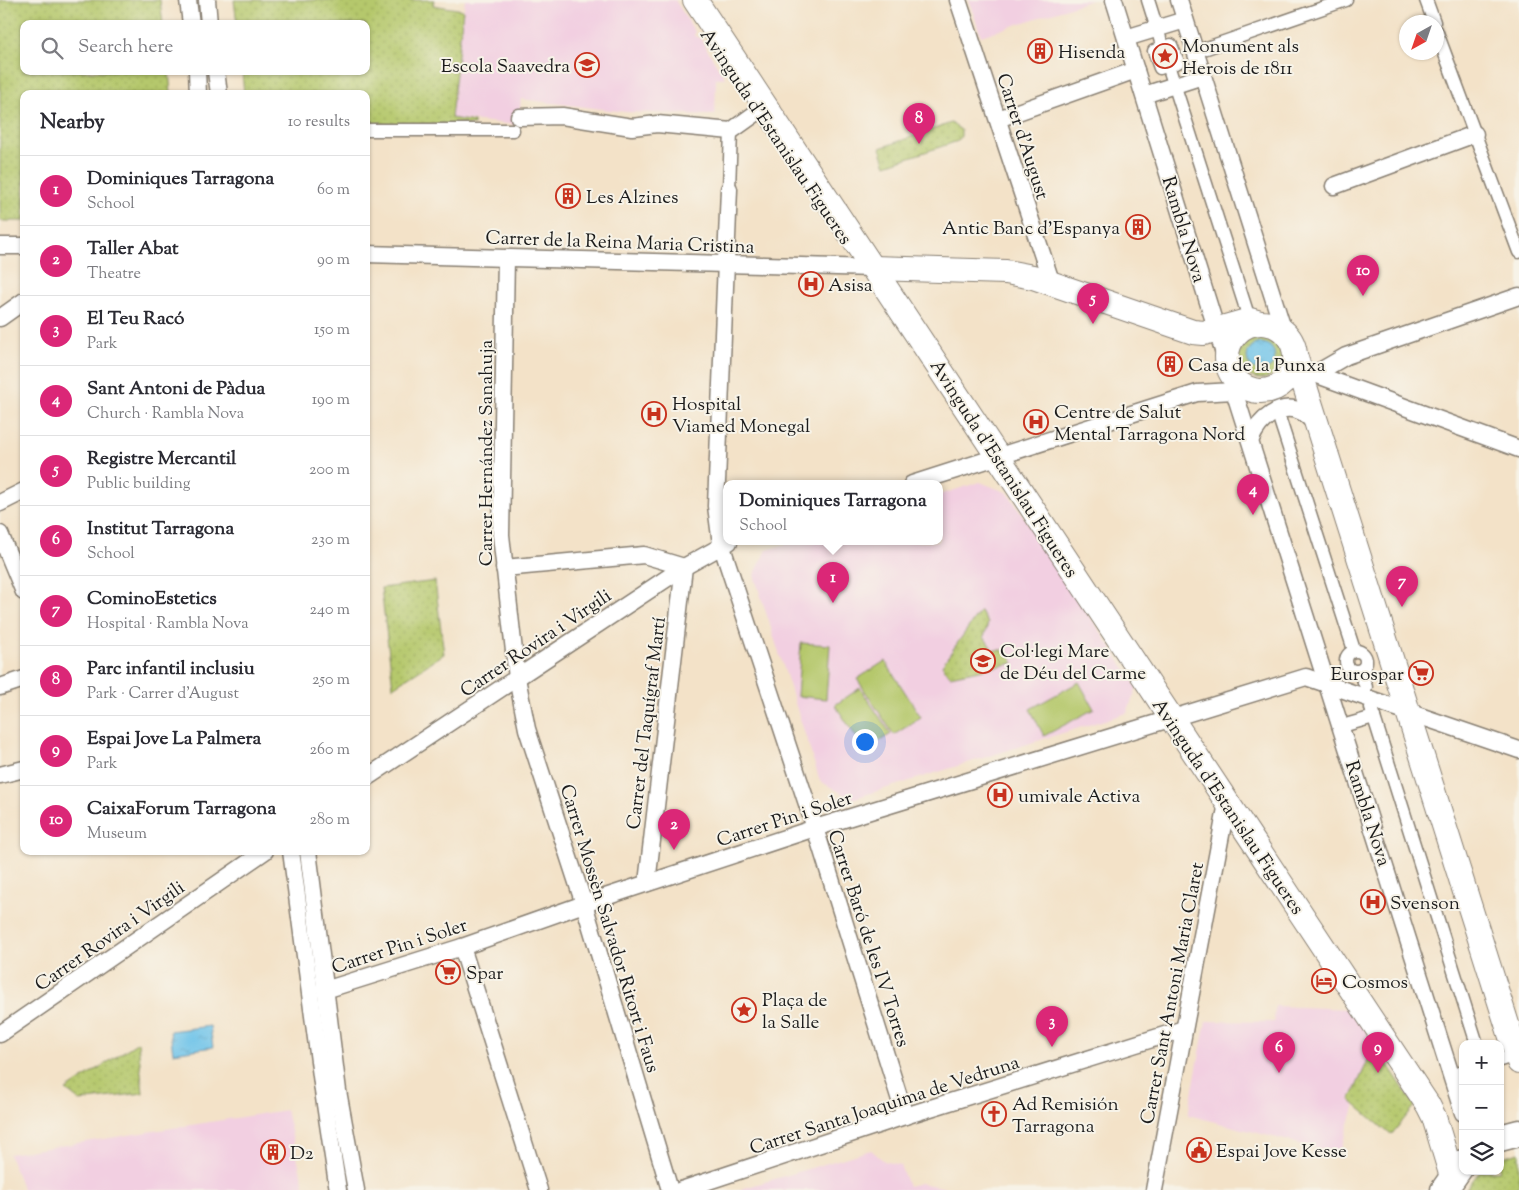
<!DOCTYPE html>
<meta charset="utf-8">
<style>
:root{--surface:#fff;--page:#f2f2f3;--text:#2b2b33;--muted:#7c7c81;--line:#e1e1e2;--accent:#db2777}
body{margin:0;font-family:"Sorts Mill Goudy",serif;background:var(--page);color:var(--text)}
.controls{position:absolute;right:15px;bottom:15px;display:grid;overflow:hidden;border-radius:10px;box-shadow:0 1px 4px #0004}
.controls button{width:45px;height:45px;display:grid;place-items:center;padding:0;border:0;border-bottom:1px solid var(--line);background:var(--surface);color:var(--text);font:25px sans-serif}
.compass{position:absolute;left:1399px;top:15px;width:45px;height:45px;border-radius:50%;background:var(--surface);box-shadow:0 1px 4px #0004;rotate:220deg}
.you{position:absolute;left:864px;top:741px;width:18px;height:18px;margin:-12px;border:4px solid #fff;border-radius:50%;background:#1a73e8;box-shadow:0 0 0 8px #1a73e833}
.badge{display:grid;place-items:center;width:32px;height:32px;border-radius:50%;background:var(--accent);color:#fff;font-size:16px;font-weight:700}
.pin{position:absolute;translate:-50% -41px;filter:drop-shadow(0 1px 2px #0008)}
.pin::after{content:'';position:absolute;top:26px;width:18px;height:15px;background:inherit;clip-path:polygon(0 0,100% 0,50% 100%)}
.popup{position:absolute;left:723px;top:480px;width:220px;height:65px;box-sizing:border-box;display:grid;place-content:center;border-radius:10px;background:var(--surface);filter:drop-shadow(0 1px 4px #0005);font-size:16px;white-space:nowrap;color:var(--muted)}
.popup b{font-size:19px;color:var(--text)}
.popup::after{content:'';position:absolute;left:50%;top:100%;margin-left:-10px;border:10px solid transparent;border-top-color:var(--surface)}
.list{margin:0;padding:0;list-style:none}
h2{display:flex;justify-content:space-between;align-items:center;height:65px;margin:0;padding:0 20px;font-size:21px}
h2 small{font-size:16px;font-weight:400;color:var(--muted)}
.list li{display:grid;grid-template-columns:32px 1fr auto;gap:15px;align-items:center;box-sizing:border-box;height:70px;padding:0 20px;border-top:1px solid var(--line)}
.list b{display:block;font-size:19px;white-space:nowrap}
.list p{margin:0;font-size:16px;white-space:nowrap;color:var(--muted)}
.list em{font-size:16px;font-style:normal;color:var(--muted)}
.icon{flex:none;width:28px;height:28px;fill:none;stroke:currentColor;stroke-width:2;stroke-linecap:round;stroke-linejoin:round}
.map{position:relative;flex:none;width:1519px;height:1190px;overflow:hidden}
.search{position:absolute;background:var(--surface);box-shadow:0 1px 4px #0004;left:20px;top:20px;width:350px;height:55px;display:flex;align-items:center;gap:12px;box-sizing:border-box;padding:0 18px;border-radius:10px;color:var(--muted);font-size:19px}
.panel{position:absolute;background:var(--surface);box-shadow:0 1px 4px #0004;left:20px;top:90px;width:350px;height:765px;border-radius:10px}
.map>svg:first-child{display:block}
.built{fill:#f2cfe1}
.green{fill:url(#green-dots);stroke:#687244}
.pitch{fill:#b5c86c;stroke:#687244}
.water{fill:url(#water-ripples);stroke:#446f82}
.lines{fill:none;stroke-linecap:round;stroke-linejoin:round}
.pedestrian-casing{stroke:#887f72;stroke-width:15}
.minor-casing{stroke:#887f72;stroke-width:19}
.secondary-casing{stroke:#887f72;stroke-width:26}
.primary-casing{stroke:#887f72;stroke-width:29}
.pedestrian{stroke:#fff;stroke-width:12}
.minor{stroke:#fff;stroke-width:16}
.secondary{stroke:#fff;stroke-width:24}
.primary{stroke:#fff;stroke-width:26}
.labels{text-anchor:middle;stroke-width:4;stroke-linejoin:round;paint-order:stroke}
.poi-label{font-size:19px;fill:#1c1c1c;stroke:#f7f3e8;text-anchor:start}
.street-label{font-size:19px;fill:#1c1c1c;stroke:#f7f3e8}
</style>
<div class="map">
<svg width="1519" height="1190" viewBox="0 0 1519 1190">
<defs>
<pattern id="green-dots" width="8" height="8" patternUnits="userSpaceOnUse" patternTransform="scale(1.25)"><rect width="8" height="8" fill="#b5c86c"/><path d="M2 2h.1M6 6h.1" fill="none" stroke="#9bab5d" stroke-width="1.8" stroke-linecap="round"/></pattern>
<pattern id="water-ripples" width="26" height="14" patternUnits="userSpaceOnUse" patternTransform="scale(1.25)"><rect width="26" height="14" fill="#6cc2e9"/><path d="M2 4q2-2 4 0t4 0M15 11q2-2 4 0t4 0" fill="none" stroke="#5da6c7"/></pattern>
</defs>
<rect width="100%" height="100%" fill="#f7f3e8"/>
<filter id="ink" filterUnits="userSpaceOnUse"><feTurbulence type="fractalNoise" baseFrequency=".02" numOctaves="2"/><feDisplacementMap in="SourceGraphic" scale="10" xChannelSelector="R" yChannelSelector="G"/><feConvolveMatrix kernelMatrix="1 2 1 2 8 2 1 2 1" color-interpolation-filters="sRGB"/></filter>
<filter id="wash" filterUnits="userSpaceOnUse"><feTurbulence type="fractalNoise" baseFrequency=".0096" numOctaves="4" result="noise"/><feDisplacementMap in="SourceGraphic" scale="20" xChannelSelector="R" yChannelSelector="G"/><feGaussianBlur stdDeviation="1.12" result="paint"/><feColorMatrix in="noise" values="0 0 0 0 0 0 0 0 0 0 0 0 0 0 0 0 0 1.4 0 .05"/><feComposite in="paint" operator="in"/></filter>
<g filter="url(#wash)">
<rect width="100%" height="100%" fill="#f3e2c8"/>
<g class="built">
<polygon points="465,0 675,0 695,32 694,36 700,38 725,78 716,78 715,115 626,112 521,99 518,125 451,118"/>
<polygon points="969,0 1092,0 981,36"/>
<polygon points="980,482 1008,493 1137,687 1127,713 852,799 820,781 754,575 767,550 793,542 939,542 939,495"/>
<polygon points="1275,1006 1351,1009 1375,1045 1350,1100 1355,1105 1339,1154 1188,1115 1206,1021 1274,1022"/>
<polygon points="286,1110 305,1190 23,1190 9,1154"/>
<polygon points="871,1150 884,1161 900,1165 908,1186 920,1183 958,1190 738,1190"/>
</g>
<g class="green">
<polygon points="0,0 160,0 163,24 24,24 24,71 169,71 171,94 24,94 24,221 0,221"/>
<polygon points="234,0 434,0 433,5 463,10 451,118 474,122 474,125 366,124 366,94 244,94 242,71 366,71 366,24 237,24"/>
<polygon points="951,123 961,130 961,136 958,141 886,165 880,148"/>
<circle cx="1261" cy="357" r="22"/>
<polygon points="435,581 444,654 393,687 381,588"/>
<polygon points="980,611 988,623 984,637 993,650 1006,650 1014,663 950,676 942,665"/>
<polygon points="138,1042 143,1093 80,1101 66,1090"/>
<polygon points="1375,1045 1415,1106 1391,1135 1350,1100"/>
<polygon points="1519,1152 1519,1190 1465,1190 1480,1171 1500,1171 1500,1158"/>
</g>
<g class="pitch">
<polygon points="801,643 830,645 826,699 797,696"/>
<polygon points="885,661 921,717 894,735 857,679"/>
<polygon points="1079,682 1094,709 1044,736 1030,709"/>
<polygon points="860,688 891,734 865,750 835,705"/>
</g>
<g class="water">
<circle cx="1261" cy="357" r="14"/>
<polygon points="210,1026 213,1047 173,1053 170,1031"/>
</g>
</g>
<g filter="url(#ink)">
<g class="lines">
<defs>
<g id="pedestrian">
<polyline points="1148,0 1163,48"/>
<polyline points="1426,0 1434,22"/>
<polyline points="1436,30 1519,252"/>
<polygon points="1171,45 1178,62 1160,68 1154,51"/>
<polyline points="1195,52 1346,0"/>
<polyline points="1168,65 1247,312"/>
<polyline points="366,130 513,130"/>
<polyline points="729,189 731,131"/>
<polyline points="1277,411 1354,650"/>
<circle cx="1356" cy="661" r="10"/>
<polyline points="1360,671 1366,687"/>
<polyline points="1371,708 1477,1044"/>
<polyline points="1349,724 1374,717"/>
<polyline points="1500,1060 1510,1057"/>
<polyline points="1460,1073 1463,1072"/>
</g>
<g id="minor">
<polyline points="188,0 191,24"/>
<polyline points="207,0 209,24"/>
<polyline points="958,0 1052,284"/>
<polyline points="1114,0 1227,363"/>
<polyline points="1179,0 1284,332"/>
<polyline points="1126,38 1185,20"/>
<polyline points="197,71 198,94"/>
<polyline points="216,71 219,94"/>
<polyline points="1144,95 1203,76"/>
<polyline points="519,117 562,116 632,127 657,124 731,131 759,111"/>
<polyline points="998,119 1136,70"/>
<polyline points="1334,186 1475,134"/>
<polyline points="729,189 716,506 721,544 815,828 905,1116"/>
<polyline points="0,246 24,246"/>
<polyline points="366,254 873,268"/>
<polyline points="506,258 501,535 517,678 527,729 584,904 670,1190"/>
<polyline points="0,318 24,301"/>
<polyline points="1231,373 1234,391 1463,1113"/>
<polyline points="1315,374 1519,449"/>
<polyline points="1280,386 1315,374 1346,356 1519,296"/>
<path d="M1251,439C1259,420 1280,401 1302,412C1307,415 1312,421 1317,425"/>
<polyline points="912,484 1197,393 1234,391 1247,388"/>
<polyline points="0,503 24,491"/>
<polyline points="0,534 24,592"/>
<polyline points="504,568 644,555 684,567 647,883"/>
<polyline points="0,687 24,679"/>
<polyline points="0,775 24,769"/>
<polyline points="366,778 684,567 729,542"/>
<polyline points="291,851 323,1091 338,1190"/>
<polyline points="308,851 338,1091 356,1190"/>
<polyline points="462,947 539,1190"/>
<polyline points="325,990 462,947 584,904 815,828 1306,677 1519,750"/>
<polyline points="0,1034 265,851"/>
<polyline points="681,1190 905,1116 1184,1029"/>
<polyline points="1154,1190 1227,803"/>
</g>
<g id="secondary">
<polyline points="695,0 1428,1105 1434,1117 1452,1177"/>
<polyline points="873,268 1006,272 1033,277 1193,332 1204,333 1250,320 1257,322"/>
<circle cx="1261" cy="357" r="34"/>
<polyline points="1295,355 1519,1062"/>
</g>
<g id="primary">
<polyline points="1500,1138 1519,1133"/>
<polyline points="1444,1190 1463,1163"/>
</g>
</defs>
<use href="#pedestrian" class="pedestrian-casing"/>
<use href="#minor" class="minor-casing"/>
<use href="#secondary" class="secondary-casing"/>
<use href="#primary" class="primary-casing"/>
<use href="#pedestrian" class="pedestrian"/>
<use href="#minor" class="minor"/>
<use href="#secondary" class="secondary"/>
<use href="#primary" class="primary"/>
</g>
</g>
<defs>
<symbol id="building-ring" viewBox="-11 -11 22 22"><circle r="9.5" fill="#f7f3e8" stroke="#c8321e" stroke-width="1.5"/><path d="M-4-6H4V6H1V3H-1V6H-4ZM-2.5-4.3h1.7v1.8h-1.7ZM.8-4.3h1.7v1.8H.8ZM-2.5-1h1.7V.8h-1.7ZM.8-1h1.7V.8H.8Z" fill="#c8321e"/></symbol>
<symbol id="sight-ring" viewBox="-11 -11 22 22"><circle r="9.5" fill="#f7f3e8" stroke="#c8321e" stroke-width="1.5"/><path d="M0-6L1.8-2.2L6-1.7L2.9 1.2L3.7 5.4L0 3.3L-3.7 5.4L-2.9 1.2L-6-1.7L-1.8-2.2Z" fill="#c8321e"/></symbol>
<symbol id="school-ring" viewBox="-11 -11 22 22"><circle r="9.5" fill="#f7f3e8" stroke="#c8321e" stroke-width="1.5"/><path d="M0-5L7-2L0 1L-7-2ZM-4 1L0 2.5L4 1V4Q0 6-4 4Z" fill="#c8321e"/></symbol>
<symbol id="hospital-ring" viewBox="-11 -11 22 22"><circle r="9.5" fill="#f7f3e8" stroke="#c8321e" stroke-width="1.5"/><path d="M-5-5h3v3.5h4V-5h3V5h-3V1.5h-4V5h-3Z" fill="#c8321e"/></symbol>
<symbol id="supermarket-ring" viewBox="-11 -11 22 22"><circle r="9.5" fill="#f7f3e8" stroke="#c8321e" stroke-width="1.5"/><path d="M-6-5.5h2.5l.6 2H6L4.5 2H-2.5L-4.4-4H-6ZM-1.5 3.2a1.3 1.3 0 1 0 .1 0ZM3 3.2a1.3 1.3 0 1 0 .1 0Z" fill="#c8321e"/></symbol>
<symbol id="hotel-ring" viewBox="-11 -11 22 22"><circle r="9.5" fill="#f7f3e8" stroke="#c8321e" stroke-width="1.5"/><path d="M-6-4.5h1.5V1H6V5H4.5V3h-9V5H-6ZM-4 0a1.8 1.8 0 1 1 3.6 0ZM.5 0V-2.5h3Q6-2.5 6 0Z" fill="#c8321e"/></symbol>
<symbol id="church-ring" viewBox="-11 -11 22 22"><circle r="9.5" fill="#f7f3e8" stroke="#c8321e" stroke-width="1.5"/><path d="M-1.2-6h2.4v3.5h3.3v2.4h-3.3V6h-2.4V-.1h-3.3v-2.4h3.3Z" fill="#c8321e"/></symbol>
<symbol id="civic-ring" viewBox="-11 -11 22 22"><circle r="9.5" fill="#f7f3e8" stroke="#c8321e" stroke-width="1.5"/><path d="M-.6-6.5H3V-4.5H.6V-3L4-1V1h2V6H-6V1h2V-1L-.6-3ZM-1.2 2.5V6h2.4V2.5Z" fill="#c8321e"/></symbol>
</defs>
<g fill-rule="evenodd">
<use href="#building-ring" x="1026" y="37" width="28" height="28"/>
<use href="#sight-ring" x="1151" y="42" width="28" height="28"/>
<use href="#school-ring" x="573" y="51" width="28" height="28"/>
<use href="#building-ring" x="554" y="182" width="28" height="28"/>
<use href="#building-ring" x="1124" y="213" width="28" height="28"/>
<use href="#hospital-ring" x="797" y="270" width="28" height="28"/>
<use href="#building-ring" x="1156" y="350" width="28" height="28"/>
<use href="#hospital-ring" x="640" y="400" width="28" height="28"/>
<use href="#hospital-ring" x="1022" y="408" width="28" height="28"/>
<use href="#school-ring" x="969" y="647" width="28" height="28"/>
<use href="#supermarket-ring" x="1407" y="659" width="28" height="28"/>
<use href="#hospital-ring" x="986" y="781" width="28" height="28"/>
<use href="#hospital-ring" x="1359" y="888" width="28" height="28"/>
<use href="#supermarket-ring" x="434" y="958" width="28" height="28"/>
<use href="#hotel-ring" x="1310" y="967" width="28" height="28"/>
<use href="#sight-ring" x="730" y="996" width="28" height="28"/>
<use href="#church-ring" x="980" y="1100" width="28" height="28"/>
<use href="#civic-ring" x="1185" y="1136" width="28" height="28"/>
<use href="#building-ring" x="259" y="1138" width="28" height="28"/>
</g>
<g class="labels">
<g class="poi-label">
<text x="1182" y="52">Monument als<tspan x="1182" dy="22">Herois de 1811</tspan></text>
<text x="1058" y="58">Hisenda</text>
<text x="570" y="72" text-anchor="end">Escola Saavedra</text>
<text x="586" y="203">Les Alzines</text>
<text x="1120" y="234" text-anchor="end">Antic Banc d'Espanya</text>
<text x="828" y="291">Asisa</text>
<text x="1188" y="371">Casa de la Punxa</text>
<text x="672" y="410">Hospital<tspan x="672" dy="22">Viamed Monegal</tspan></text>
<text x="1054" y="418">Centre de Salut<tspan x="1054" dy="22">Mental Tarragona Nord</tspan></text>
<text x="1000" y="657">Col·legi Mare<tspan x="1000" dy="22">de Déu del Carme</tspan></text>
<text x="1404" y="680" text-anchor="end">Eurospar</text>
<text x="1018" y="802">umivale Activa</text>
<text x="1390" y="909">Svenson</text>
<text x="466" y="979">Spar</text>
<text x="1342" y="988">Cosmos</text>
<text x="762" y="1006">Plaça de<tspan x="762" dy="22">la Salle</tspan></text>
<text x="1012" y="1110">Ad Remisión<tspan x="1012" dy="22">Tarragona</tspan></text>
<text x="1216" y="1157">Espai Jove Kesse</text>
<text x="290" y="1159">D2</text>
</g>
<g class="street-label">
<text transform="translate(777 136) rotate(56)" y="7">Avinguda d'Estanislau Figueres</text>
<text transform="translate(1024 136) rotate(72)" y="7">Carrer d'August</text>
<text transform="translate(1185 229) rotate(73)" y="7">Rambla Nova</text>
<text transform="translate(620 241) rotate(2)" y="7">Carrer de la Reina Maria Cristina</text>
<text transform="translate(485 453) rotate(-90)" y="7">Carrer Hernández Sanahuja</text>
<text transform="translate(1005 468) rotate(57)" y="7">Avinguda d'Estanislau Figueres</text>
<text transform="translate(535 642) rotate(-34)" y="7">Carrer Rovira i Virgili</text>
<text transform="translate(645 723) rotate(-83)" y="7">Carrer del Taquígraf Martí</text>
<text transform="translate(1229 806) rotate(56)" y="7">Avinguda d'Estanislau Figueres</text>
<text transform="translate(1369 813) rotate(72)" y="7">Rambla Nova</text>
<text transform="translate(784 818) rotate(-18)" y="7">Carrer Pin i Soler</text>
<text transform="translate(611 928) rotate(73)" y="7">Carrer Mossèn Salvador Ritort i Faus</text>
<text transform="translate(109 935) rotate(-35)" y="7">Carrer Rovira i Virgili</text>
<text transform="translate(870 938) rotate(72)" y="7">Carrer Baró de les IV Torres</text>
<text transform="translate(399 945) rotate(-18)" y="7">Carrer Pin i Soler</text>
<text transform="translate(1171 993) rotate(-79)" y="7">Carrer Sant Antoni Maria Claret</text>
<text transform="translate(884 1104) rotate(-18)" y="7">Carrer Santa Joaquima de Vedruna</text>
</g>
</g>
</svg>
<div class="controls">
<button>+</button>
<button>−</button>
<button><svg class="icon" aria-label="layers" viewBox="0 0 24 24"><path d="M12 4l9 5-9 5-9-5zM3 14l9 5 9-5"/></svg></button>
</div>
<svg class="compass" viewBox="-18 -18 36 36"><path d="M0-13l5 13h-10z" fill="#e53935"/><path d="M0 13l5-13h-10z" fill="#7c7c81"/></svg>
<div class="you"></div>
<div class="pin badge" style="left:833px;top:603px">1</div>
<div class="popup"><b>Dominiques Tarragona</b>School</div>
<div class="pin badge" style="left:674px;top:850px">2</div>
<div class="pin badge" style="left:1052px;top:1047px">3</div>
<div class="pin badge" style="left:1253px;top:515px">4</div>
<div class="pin badge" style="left:1093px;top:324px">5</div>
<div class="pin badge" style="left:1279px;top:1073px">6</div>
<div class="pin badge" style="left:1402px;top:607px">7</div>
<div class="pin badge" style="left:919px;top:144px">8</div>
<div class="pin badge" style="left:1378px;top:1073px">9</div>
<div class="pin badge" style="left:1363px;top:296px">10</div>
<div class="search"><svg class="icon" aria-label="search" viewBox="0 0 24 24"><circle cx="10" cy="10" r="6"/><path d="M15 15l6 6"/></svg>Search here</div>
<section class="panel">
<h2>Nearby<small>10 results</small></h2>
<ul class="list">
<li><span class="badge">1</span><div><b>Dominiques Tarragona</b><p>School</p></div><em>60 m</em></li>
<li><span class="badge">2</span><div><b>Taller Abat</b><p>Theatre</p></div><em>90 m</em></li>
<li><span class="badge">3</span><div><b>El Teu Racó</b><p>Park</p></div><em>150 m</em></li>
<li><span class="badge">4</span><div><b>Sant Antoni de Pàdua</b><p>Church · Rambla Nova</p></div><em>190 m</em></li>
<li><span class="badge">5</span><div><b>Registre Mercantil</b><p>Public building</p></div><em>200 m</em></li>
<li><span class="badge">6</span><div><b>Institut Tarragona</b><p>School</p></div><em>230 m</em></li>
<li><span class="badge">7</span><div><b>CominoEstetics</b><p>Hospital · Rambla Nova</p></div><em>240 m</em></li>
<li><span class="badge">8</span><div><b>Parc infantil inclusiu</b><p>Park · Carrer d'August</p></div><em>250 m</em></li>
<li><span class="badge">9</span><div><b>Espai Jove La Palmera</b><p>Park</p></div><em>260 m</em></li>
<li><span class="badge">10</span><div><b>CaixaForum Tarragona</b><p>Museum</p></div><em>280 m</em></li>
</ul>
</section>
</div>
